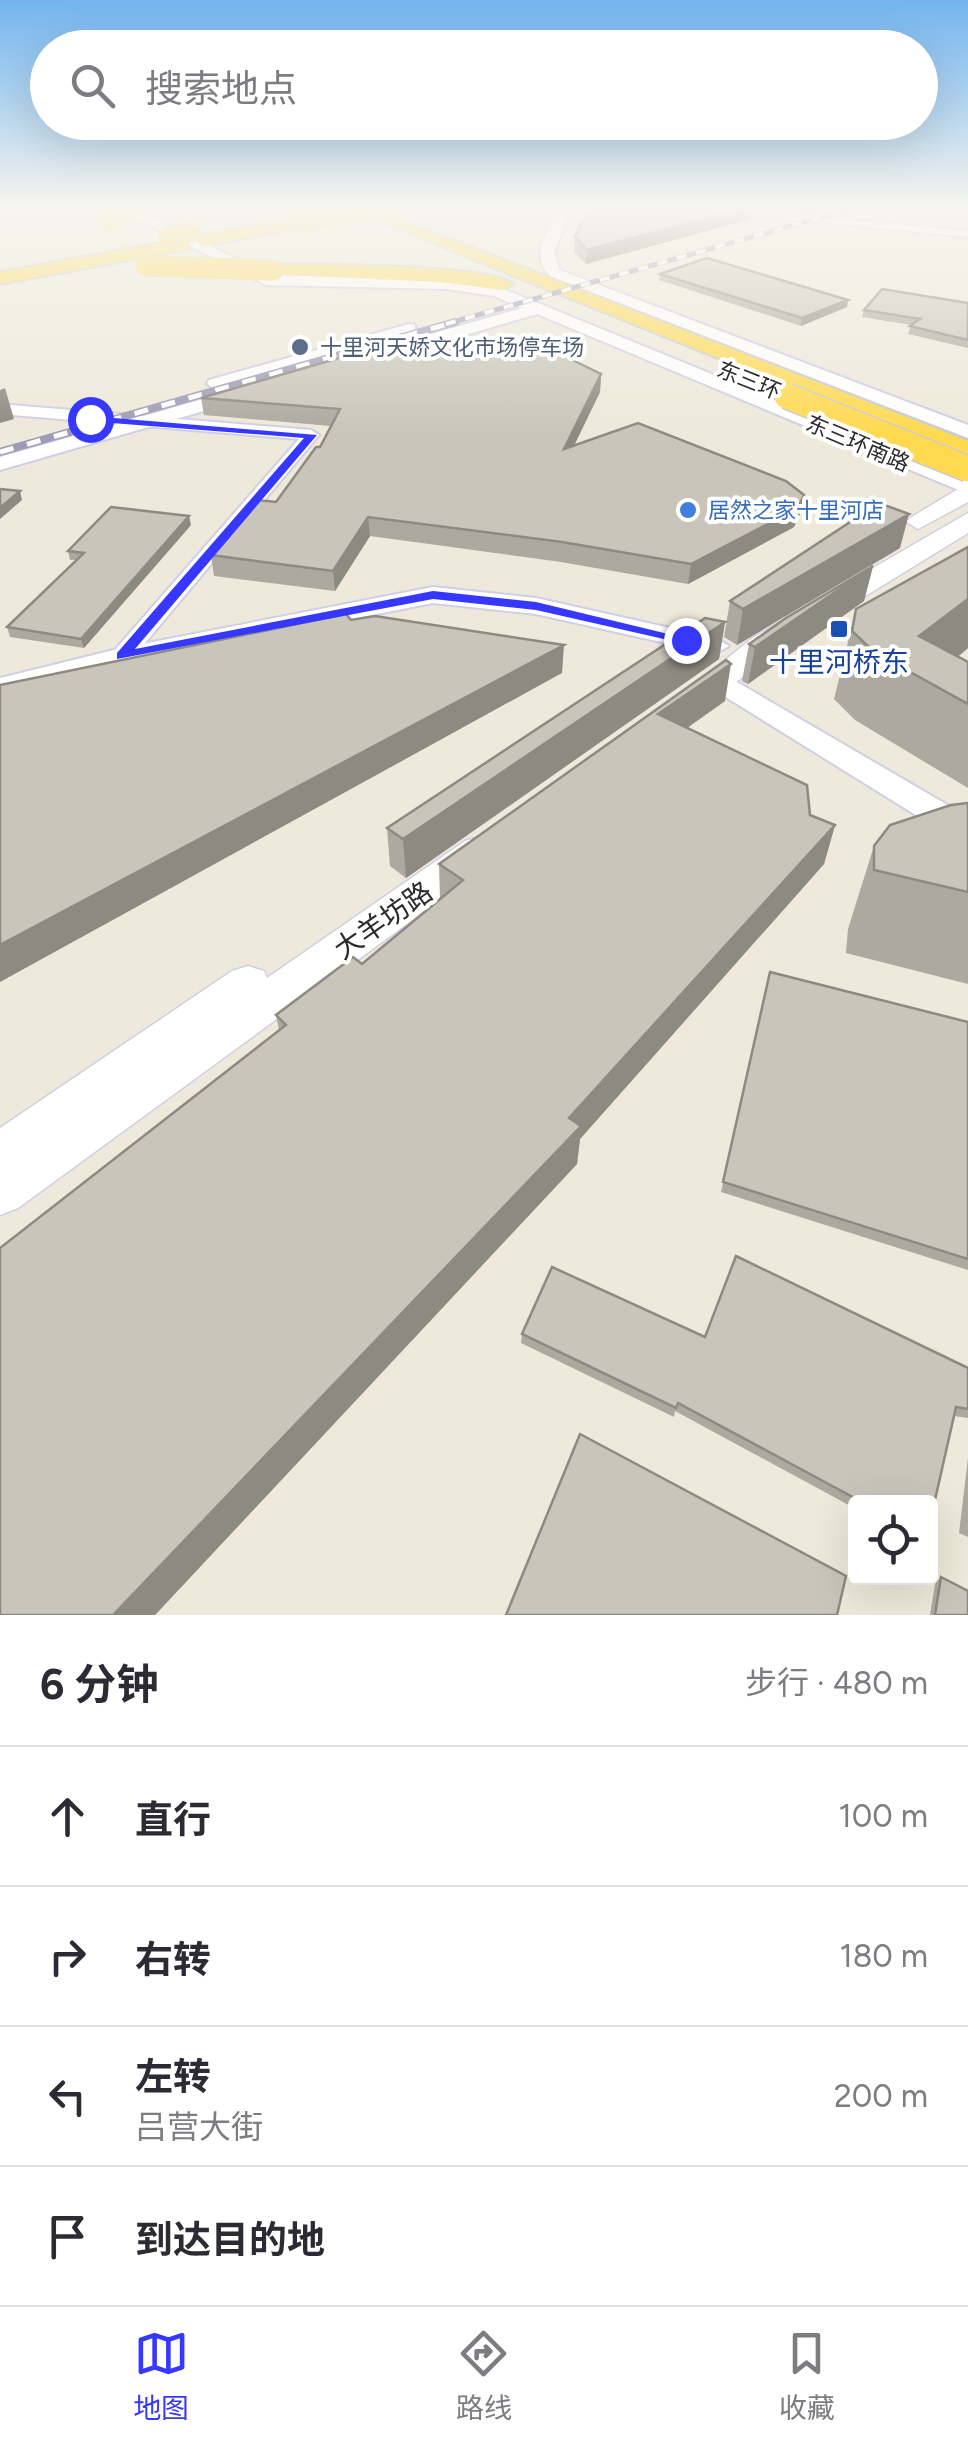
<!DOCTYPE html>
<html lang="zh">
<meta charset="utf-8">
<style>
:root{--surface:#fff;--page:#f2f2f3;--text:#2b2b33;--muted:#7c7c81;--line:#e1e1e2;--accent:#3637ff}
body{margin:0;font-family:Figtree,"Noto Sans SC",sans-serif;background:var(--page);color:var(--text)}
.controls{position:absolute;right:30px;bottom:30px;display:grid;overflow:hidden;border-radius:10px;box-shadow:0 10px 40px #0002}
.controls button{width:90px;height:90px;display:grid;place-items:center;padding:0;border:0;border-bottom:2px solid var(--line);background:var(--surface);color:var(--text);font:50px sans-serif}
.stop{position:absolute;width:30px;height:30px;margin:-22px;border:8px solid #3637ff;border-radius:50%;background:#fff}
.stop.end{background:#3637ff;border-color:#fff;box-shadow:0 2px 10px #0008}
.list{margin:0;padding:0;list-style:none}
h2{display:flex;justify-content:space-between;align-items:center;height:130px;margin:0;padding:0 40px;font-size:42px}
h2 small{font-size:32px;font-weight:400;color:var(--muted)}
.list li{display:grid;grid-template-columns:65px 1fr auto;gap:30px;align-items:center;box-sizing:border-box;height:140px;padding:0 40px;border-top:2px solid var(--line)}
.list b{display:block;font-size:38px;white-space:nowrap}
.list p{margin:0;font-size:32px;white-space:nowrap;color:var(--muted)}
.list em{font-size:32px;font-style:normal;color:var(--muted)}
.icon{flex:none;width:55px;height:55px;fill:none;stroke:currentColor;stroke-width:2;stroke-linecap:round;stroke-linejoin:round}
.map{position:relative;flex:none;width:968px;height:1615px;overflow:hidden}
.search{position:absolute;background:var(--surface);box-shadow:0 10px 40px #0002;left:30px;right:30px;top:30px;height:110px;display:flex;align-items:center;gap:25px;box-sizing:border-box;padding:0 35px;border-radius:55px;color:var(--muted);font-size:38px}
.sheet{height:690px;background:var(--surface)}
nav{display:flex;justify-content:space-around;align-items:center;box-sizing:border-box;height:140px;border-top:2px solid var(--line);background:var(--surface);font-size:28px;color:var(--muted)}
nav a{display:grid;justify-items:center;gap:5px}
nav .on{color:var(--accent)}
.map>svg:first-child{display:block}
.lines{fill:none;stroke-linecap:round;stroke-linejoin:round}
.minor-casing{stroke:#cfcfe5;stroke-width:4}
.tertiary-casing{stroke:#cfcfe5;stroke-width:4}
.secondary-casing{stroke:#cfcfe5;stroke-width:3}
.trunk-casing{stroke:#ccc;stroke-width:4}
.minor{fill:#fff;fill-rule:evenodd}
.tertiary{fill:#fff;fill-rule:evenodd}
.secondary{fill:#fff;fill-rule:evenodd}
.trunk{fill:#ffda51;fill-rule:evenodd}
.rail-far1-casing{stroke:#9d9cb6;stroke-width:5}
.rail-casing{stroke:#9d9cb6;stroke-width:8}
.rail-far1{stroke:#fff;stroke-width:4;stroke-dasharray:10;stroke-linecap:butt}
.rail{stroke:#fff;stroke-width:5;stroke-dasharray:14;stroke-linecap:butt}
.trunk-bridge-far1-casing{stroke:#ccc;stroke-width:21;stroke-linecap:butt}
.trunk-bridge-casing{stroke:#ccc;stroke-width:28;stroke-linecap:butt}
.trunk-bridge-far1{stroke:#ffda51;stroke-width:20}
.trunk-bridge{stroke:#ffda51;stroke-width:25}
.wall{fill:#ada9a0}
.shaded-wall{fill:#8d8a82}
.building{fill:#c9c5ba;stroke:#8d8a82;stroke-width:2.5}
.route{fill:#3637ff}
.service-dot{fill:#5c6f8a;stroke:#fff;stroke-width:4}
.shop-dot{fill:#3f7fe0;stroke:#fff;stroke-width:4}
.transit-dot{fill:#1a4fb4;stroke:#fff;stroke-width:4}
.labels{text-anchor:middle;stroke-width:8;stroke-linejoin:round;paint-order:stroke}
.far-service-label{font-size:22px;fill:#4e5e75;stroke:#fff;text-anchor:start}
.far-street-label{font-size:22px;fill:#2a2a2a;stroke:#fff}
.far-shop-label{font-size:22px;fill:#366cbe;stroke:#fff;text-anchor:start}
.transit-label{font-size:28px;fill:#164399;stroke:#fff}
.street-label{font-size:28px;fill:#2a2a2a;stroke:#fff}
</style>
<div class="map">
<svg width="968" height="1615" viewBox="0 0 968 1615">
<rect width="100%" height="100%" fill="#eee9da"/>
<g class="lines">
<defs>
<g id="minor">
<polygon points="667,207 703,207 968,231 968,237"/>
<polygon points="0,404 311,430 319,435 130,661 114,661 111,656 114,651 299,439 0,414"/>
</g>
<g id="tertiary">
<polygon points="114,207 131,207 269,275 447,279 504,289 968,479 968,494 537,314 394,356 382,356 382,348 522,308 494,296 447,289 266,285"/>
<path d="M542,207H560L570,212L554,252L560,270L968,425V438L550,276C530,255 545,236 555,214Z"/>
<polygon points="409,324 415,325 415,333 216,390 207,384 209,380"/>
<polygon points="245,387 255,393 252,397 0,470 0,457"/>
<polygon points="433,587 536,598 715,638 729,646 715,654 536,614 433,603 123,664 0,696 0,678 122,648"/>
<polygon points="718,671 968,817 968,843 956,840 708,686 704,680 708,674"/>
</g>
<g id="secondary">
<polygon points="968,483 968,502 918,529 905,521"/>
<polygon points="968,513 968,533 776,651 703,708 679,708 674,701 754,637"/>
<polygon points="479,837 493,841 499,851 493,861 18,1208 0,1215 0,1128 232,971 248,966 264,971 267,978 465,841"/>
</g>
<g id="trunk">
<polygon points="344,207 368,207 968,441 968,459"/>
<polygon points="304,217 313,222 310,226 203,246 194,240 203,234"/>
<polygon points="182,239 189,241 189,249 0,284 0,272"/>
<path d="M274,264C314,265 491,264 513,284L503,290L440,282L267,274L264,270Z"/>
</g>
</defs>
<use href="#minor" class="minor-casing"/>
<use href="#tertiary" class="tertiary-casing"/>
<use href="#secondary" class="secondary-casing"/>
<use href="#trunk" class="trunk-casing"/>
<use href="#minor" class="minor"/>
<use href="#tertiary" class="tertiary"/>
<use href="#secondary" class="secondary"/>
<use href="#trunk" class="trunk"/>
<defs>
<polyline id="rail-far1" points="446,324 857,207"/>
<polyline id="rail" points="0,452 455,322"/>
</defs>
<use href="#rail-far1" class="rail-far1-casing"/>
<use href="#rail" class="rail-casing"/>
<use href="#rail-far1" class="rail-far1"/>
<use href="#rail" class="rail"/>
<defs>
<g id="trunk-bridge-far1">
<polyline points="111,220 130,207"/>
<polyline points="304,222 376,207"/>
<polyline points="168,236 190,232"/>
<polyline points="146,266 274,270"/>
</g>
<polyline id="trunk-bridge" points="787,396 968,469"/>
</defs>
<use href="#trunk-bridge-far1" class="trunk-bridge-far1-casing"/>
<use href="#trunk-bridge" class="trunk-bridge-casing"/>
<use href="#trunk-bridge-far1" class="trunk-bridge-far1"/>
<use href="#trunk-bridge" class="trunk-bridge"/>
</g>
<g class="wall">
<polygon points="797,207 824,207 806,213 796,212"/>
<polygon points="751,219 586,264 574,252 575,237"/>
<polygon points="660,274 847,307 801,326 659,280"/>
<polygon points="968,303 968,348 908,334 911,325 862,317 864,310"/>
<polygon points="601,374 600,392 574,446 804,495 800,514 794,527 688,584 561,562 370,536 335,591 214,576 211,555 276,502 320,447 331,426 204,415 201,398"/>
<polygon points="191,525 84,648 10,637 7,627 76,560 70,560 68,551"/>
<polygon points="900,548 737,645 724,637 730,601"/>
<polygon points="873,566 864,601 748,684 742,681 749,644"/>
<polygon points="856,609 968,648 958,657 968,662 968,788 855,720 834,699"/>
<polygon points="725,622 719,659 406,878 390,866 387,828"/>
<polygon points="725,701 687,728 810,815 835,825 824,864 580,1139 577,1164 155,1615 0,1615 279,1030 276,1015 362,964 440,899 439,864"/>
<polygon points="968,803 968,984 846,953 848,929 874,846"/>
<polygon points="770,972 968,1022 968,1270 721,1192"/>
<polygon points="522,1334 705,1337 968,1368 968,1418 954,1416 930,1502 856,1502 856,1509 675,1411 674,1417 521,1343"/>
<polygon points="968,1458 968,1537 959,1533"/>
<polygon points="941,1577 968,1615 930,1615 935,1584"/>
</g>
<g class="shaded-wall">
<polygon points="750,207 753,207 751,219 586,264 587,250"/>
<polygon points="807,207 824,207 806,213"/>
<polygon points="848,300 847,307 801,326 802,318"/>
<polygon points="601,374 600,392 563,468 564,449"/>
<polygon points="5,388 14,419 0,423 0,390"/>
<polygon points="20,491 22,500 0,519 0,508"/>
<polygon points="804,495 800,514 794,527 688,584 691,564"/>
<polygon points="909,514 900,548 737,645 743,609"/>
<polygon points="189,516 191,525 84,648 81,639"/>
<polygon points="368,517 370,536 335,591 333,571"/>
<polygon points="873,566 864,601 748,684 755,647"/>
<polygon points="968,599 968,648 927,681 919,636"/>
<polygon points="725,622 719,659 406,878 403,839"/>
<polygon points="564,645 562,673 0,982 0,945"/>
<polygon points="731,664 725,701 653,752 658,714"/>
<polygon points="835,825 824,864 580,1139 577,1164 155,1615 113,1615 569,1118"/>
</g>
<g class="building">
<polygon points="597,207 750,207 587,250 575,237 582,222"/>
<polygon points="707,258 848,300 802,318 660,274"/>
<polygon points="882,289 968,303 968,340 910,326 920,319 864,310"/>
<polygon points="408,338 554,351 601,374 564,449 638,423 786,481 804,495 798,508 691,564 562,542 368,517 333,571 211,555 257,500 276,502 316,447 320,447 340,409 201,398"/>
<polygon points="0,489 20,491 0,508"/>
<polygon points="879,503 909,514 743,609 730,601"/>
<polygon points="111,507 189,516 81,639 7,627 84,553 68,551"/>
<polygon points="968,547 968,599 919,636 968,662 968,704 874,652 852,631 856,609"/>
<polygon points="873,566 755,647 749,644 786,618"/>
<polygon points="346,614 351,620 375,616 564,645 0,945 0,685"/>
<polygon points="705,618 725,622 403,839 387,828"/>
<polygon points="726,660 731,664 658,714 807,785 810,815 835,825 569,1118 581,1126 113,1615 0,1615 0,1248 286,1025 276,1015 353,957 362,964 463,880 439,864"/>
<polygon points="968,803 968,892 874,870 874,846 890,825 951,805"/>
<polygon points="770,972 968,1022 968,1259 723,1182"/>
<polygon points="736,1256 968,1368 968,1409 956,1407 930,1522 930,1502 862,1502 678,1403 676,1408 522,1334 552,1267 705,1337"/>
<polygon points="580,1434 846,1576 837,1615 506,1615"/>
<polygon points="941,1577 968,1591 968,1615 935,1615"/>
</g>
<linearGradient id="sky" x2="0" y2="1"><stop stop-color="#72b5f0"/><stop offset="0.48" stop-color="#f7f5ee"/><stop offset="1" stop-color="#f7f5ee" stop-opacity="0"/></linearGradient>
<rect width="968" height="433" fill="url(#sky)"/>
<polygon class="route" points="90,416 317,435 135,649 433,591 536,602 693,640 686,644 536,610 433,599 117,659 117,653 304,438 86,421"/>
<circle class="service-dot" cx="300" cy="347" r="10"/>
<circle class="shop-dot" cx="688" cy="510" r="10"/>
<rect class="transit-dot" x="829" y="619" width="20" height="20" rx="5"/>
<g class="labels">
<g class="far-service-label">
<text x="320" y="355">十里河天娇文化市场停车场</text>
</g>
<g class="far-street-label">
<text transform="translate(749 380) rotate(22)" y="8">东三环</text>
<text transform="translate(858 443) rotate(23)" y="8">东三环南路</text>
</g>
<g class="far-shop-label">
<text x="708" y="518">居然之家十里河店</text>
</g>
<g class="transit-label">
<text x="839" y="672">十里河桥东</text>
</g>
<g class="street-label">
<text transform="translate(383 920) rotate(-35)" y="10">大羊坊路</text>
</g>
</g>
</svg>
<div class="controls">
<button><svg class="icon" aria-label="locate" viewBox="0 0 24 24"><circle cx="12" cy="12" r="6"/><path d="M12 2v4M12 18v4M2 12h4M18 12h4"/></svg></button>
</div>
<div class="stop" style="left:90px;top:419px"></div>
<div class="stop end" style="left:686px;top:640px"></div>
<div class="search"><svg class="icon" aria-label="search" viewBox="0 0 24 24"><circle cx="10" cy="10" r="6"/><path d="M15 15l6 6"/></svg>搜索地点</div>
</div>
<section class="sheet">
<h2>6 分钟<small>步行 · 480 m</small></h2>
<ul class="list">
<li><svg class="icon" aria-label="ahead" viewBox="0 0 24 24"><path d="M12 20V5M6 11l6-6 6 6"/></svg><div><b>直行</b></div><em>100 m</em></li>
<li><svg class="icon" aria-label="right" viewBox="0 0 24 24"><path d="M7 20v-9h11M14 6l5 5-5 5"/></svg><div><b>右转</b></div><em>180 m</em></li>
<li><svg class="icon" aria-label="left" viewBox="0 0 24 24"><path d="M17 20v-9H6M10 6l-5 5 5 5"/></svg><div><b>左转</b><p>吕营大街</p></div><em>200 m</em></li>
<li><svg class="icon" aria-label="arrive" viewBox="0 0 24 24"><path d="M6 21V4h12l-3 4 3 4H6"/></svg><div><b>到达目的地</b></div></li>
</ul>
</section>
<nav>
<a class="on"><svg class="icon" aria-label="map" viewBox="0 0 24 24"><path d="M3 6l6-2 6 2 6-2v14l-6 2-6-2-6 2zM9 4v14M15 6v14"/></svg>地图</a>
<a><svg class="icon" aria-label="directions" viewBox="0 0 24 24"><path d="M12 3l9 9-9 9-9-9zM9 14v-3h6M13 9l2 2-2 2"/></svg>路线</a>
<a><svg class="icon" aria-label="saved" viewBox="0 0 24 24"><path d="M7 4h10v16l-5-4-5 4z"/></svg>收藏</a>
</nav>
